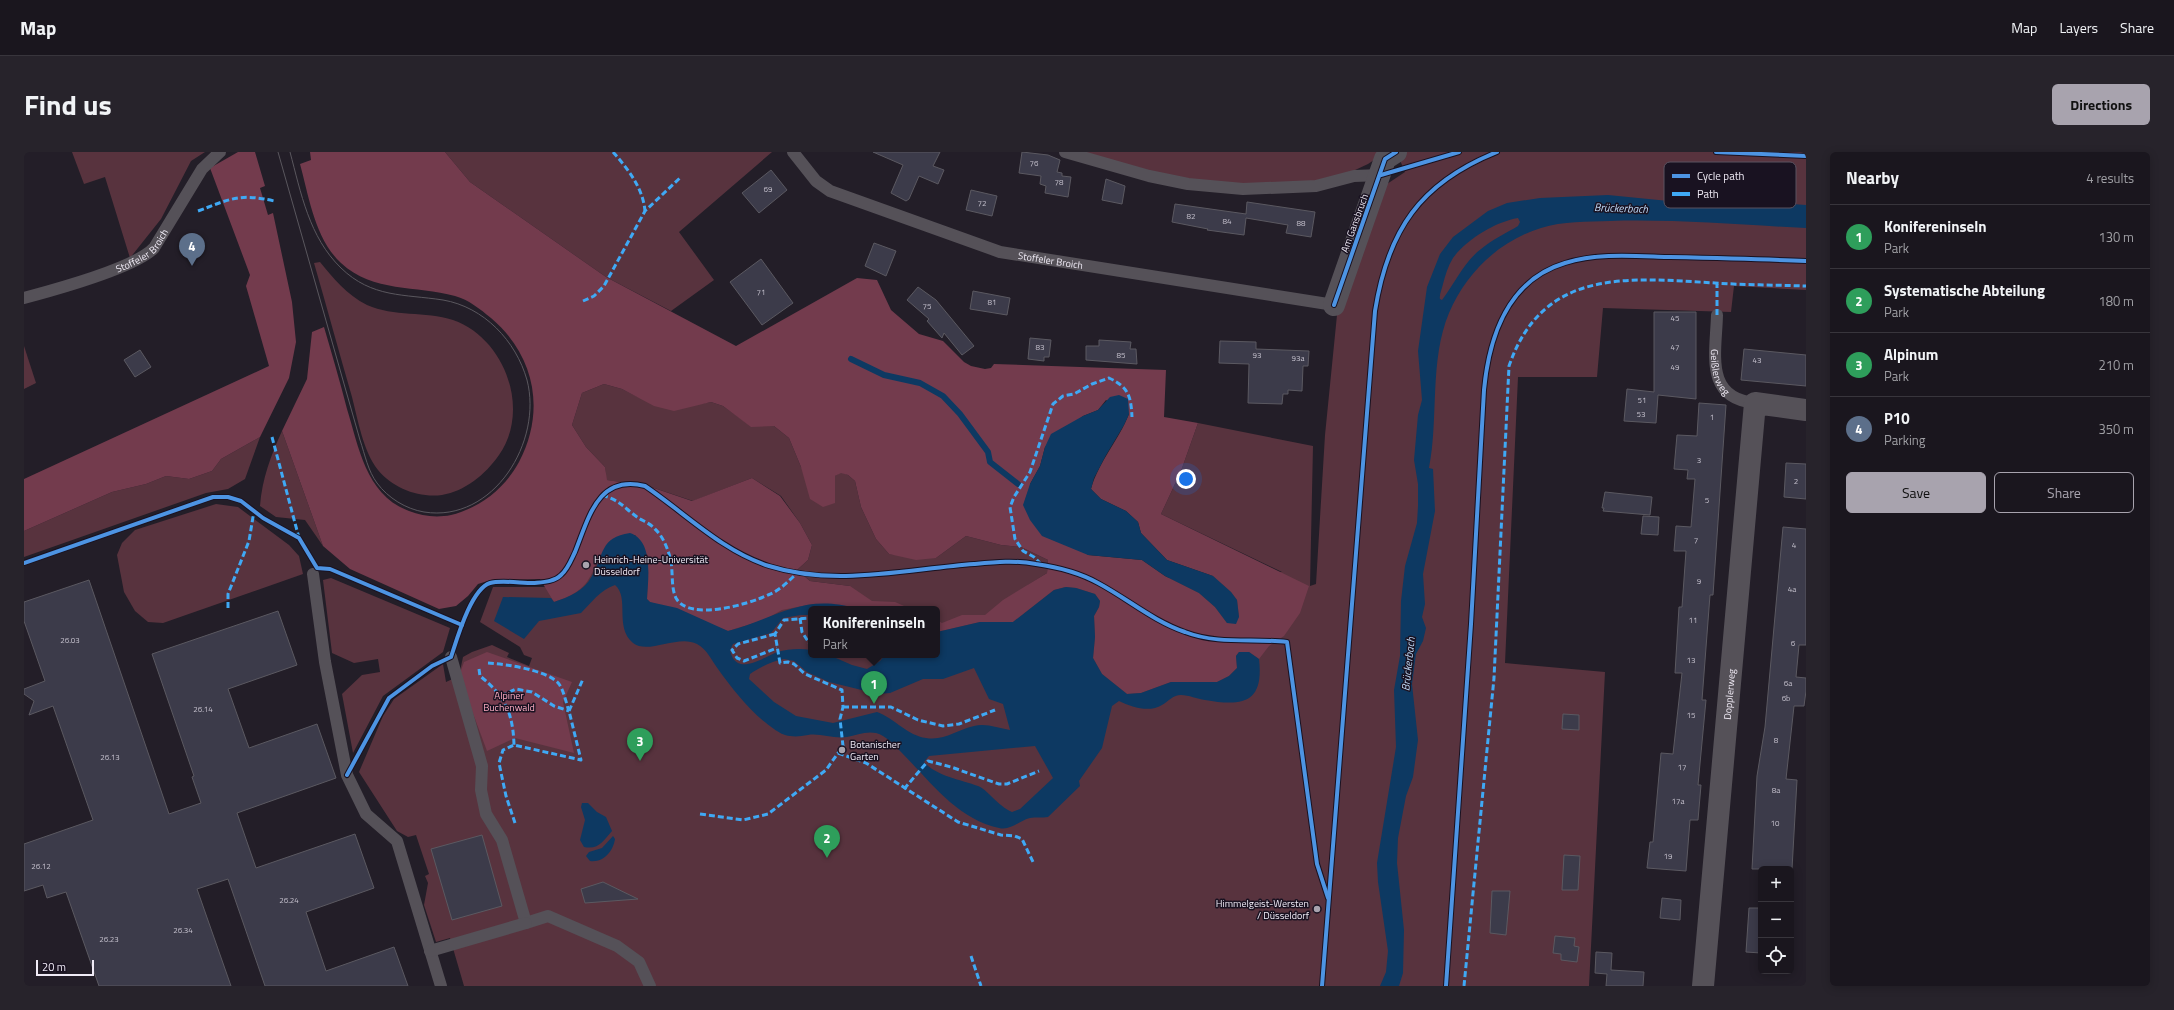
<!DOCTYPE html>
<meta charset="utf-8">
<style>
:root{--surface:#1a161e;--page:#27232b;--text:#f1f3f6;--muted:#9f9fa4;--line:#38353c;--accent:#a8a3ae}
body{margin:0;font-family:"Titillium Web",sans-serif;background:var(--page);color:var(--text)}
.controls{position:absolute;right:12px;bottom:12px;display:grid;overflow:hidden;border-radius:6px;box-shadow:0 2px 10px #0003}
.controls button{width:36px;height:36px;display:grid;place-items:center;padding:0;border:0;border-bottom:1px solid var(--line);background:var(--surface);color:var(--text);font:20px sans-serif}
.scale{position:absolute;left:12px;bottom:10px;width:58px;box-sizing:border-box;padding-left:4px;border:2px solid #f0ebf6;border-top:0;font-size:11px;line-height:14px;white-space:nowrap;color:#f0ebf6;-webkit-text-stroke:3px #191221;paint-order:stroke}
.you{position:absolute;left:1162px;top:327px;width:14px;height:14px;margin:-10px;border:3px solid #fff;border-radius:50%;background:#1a73e8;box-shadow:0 0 0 6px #1a73e833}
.badge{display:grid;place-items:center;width:26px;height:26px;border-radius:50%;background:var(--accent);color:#fff;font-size:13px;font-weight:700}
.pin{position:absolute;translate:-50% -33px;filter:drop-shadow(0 1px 2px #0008)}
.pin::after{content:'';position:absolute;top:21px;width:14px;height:12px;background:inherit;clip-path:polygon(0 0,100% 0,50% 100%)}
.popup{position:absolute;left:784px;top:454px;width:132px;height:52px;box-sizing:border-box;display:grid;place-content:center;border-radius:6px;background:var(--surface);filter:drop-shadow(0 1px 3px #0005);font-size:13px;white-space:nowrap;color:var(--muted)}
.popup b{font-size:15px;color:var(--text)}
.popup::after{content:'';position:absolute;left:50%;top:100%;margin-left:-8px;border:8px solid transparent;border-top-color:var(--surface)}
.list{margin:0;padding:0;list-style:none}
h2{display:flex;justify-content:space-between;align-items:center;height:52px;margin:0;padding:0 16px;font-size:17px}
h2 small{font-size:13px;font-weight:400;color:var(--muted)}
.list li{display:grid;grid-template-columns:26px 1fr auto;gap:12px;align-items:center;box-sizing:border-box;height:64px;padding:0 16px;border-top:1px solid var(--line)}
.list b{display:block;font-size:15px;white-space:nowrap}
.list p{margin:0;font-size:13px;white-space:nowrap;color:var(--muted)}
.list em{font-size:13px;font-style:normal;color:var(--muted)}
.actions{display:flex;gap:8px;padding:12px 16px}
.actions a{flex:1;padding:9px 0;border:1px solid var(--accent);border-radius:6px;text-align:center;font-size:14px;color:var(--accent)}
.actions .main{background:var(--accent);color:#111}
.icon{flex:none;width:22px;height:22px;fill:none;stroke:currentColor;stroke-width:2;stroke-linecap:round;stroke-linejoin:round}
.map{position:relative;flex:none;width:1782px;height:834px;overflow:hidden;border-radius:6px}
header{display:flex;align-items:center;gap:24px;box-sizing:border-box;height:56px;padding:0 20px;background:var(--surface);border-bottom:1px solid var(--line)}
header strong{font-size:19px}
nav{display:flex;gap:22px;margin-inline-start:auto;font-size:14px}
.intro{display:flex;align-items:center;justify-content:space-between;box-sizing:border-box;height:96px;padding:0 24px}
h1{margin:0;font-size:28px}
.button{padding:10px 18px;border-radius:6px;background:var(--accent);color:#111;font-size:14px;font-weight:700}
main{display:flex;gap:24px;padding:0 24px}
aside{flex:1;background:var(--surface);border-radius:6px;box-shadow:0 2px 10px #0003}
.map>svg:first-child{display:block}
.green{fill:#58333e;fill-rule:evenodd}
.forest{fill:#733b4d;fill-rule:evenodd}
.water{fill:#0d3962;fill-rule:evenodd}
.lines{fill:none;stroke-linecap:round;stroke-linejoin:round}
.stream{stroke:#0d3962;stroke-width:6}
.building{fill:#3c3b4a;stroke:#5b5961}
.lane{stroke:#555158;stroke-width:12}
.street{stroke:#555158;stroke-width:22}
.tram{stroke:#5a575e;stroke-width:1}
.quiet{stroke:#3fa9f5;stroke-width:3;stroke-dasharray:6 3;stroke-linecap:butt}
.cycleway-casing{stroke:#191221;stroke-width:6}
.cycleway{stroke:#4d94e3;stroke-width:4}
.poi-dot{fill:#a8a3ae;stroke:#191221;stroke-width:1.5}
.labels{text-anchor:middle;stroke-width:3;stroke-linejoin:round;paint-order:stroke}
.number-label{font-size:8px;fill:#c3bfcb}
.street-label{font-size:10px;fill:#f0ebf6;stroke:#191221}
.poi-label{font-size:10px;fill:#f0ebf6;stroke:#191221;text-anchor:start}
.park-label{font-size:10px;fill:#fbabc1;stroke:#191221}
.water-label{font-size:11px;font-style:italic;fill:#bed8f5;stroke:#191221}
.key{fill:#191221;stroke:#5a5361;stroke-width:1}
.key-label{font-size:11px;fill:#f0ebf6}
</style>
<header>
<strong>Map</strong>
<nav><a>Map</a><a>Layers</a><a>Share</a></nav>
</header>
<div class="intro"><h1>Find us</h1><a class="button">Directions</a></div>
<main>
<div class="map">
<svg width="1782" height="834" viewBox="0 0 1782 834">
<rect width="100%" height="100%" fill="#231e28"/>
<g class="green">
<polygon points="48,0 181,0 167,9 137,67 106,106 81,25 60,32"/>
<polygon points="421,0 748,0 655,80 690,128 647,159 582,125 446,30"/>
<polygon points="1045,0 1362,0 1344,12 1314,26 1271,33 1163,30"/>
<path d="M1383,0H1782V138L1710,134L1707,160L1579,156L1573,225H1494L1481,511L1581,520L1565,834H440L426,786L412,790L400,753L404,731L401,724L405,722L392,683L384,685L373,679L335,620L359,564L370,547L419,512L422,530L435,524L439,505L448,500L468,493L485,501L483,505L505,514L508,506L500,503L496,495L456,470L469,435H527L589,376L773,446L826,434L786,429L773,418L784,408L788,393L776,371L757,344L728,326L669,349L624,334L582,328L581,315L562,295L548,273L558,241L580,232L598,237L614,245L670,253L687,250L699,254L727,274H750L765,286L777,315L811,351V324L817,320L824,323L831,329L837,355L852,387L865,402L912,406L942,384L977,393L997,395L1024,408L1023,421L1004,433L1258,420L1137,362L1157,319L1174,271L1289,294L1286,434L1292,432L1301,283L1314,153L1357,36L1381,20L1375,6ZM787,457H913V503H787Z"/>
<path d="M296,110C309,126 323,143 343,153C370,165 401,159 429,168C481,186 507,258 475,303C461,323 441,339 418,343C394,346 369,336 354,318C339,299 334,268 328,245C315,200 303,156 290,111Z"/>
<polygon points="0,194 12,231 0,237"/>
<path d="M258,279L299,394L281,368L252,365L236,354C238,327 247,303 258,279Z"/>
<polygon points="236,285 221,327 204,337 182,341 0,405 0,379 88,340 122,332 142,324 165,327 188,319 197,307"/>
<polygon points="192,352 214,355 265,393 275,404 279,422 139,471 124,470 111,459 100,440 93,403 98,391 111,378"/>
<polygon points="307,426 426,476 419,500 359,544 329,601 318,542 338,523 356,520 354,507 330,511 308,501 299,428"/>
</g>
<g class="forest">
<polygon points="214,0 231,0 241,34 236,36 244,63 249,61 268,150 272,190 265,226 236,285 197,307 188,319 165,327 142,324 122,332 88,340 0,379 0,327 245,214 222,134 226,123 186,16"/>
<path d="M286,0H421L446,30L582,125L712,194L833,126L853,128L867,158L895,182L919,189L940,210L947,214L961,217L967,216L970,212L1142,218L1140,265L1174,271L1157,319L1137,362L1285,434L1276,461L1260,484L1245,494L1235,507L1225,500H1215L1212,504L1213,516L1205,524L1193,530H1147L1117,541L1103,542L1078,522L1069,506L1071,485L1070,464L1075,455L1076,449L1071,442L1052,436L1041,435L1030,438L989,470H956L913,480V468L918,471L938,463H961L979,448L1023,421L1024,408L997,395L977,393L942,384L912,406L892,408L865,402L852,387L837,355L831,329L824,323L817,321L811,324V351L799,355L786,347L777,315L765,286L750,274L727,275L699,254L687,250L650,259L630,254L598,237L580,232L558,241L548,273L562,295L581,315L583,328L624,334L668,349L728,326L756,344L776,371L788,393L784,408L773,418L786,429L826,434L848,449L871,450L887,457H834L803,452H789L758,458L740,468L704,479L626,450L623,447C624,422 627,404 611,383L574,406C565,433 557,441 530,450L516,427L467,428L454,432L444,444L432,454L415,457L326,417L299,394L258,279L283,227L288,180L300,175C308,202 316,230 323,257C335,296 342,343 385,359C398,364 412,366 427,363C456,356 481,336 495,310C522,259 511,203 467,166C456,157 445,148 431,144C392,133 349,141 317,111C291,87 285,45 276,12L287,8ZM1082,248L1105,262C1095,288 1075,309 1067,337L1077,347L1102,359L1114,370L1117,381L1143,408L1189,424L1207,440L1213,448L1215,465L1203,471L1191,455L1175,441L1141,424L1118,408L1064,403L1006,332L1016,314L1021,295L1059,264L1074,258Z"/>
<polygon points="463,500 548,530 539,550 550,601 491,586 463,599 435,524 440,510"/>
</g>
<g class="water">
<path d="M1584,43L1685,53L1738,55L1768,52L1782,53V76C1717,73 1651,67 1586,69C1563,70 1539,69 1517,76C1475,89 1442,121 1425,161C1405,209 1415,266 1405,316L1409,317L1411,359L1399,422L1401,452L1398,465L1402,476L1399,489L1392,502L1388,532L1394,588L1389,625L1382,644L1374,686L1373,711L1380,778L1379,821L1375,834H1356L1362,820L1364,799L1354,730L1353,711L1372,595L1370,538L1376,504L1377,449L1381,414L1393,371L1394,354V332L1390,308L1394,263L1398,248L1394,199L1403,135L1416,102L1429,85L1464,59L1483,51L1516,46ZM1494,66L1496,70L1494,74C1482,81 1468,88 1457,97C1440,110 1431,131 1418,148L1416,147C1415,143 1418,137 1419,132C1421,124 1424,114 1429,106C1443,87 1471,70 1494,66Z"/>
<polygon points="1095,243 1104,247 1105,262 1100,273 1082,303 1070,326 1067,337 1077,347 1102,359 1114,370 1117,381 1143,408 1189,424 1207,440 1213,448 1215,465 1212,472 1203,471 1191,455 1175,441 1141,424 1118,408 1064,403 1018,384 1006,368 999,353 1006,332 1016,314 1021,295 1027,282 1059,264 1074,258 1086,245"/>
<path d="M606,381C630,389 624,427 623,447L626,450L653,456L704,479C753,466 780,440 834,457H787V463H777L759,466L747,481L709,492L706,498C707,503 709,508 714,511C725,516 743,504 753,500C764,497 776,496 787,498V503H805L828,513L843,517L856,509L861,503H913V480L956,470H989L1030,438L1042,435L1052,436L1071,442L1076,449L1075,455L1070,464L1071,485L1069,506L1078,522L1103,542L1117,541L1147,530H1193L1205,524L1213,516L1212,504L1215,500H1225L1235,507C1240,550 1220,555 1181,548C1173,547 1165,543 1157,543C1149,543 1145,549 1138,553C1125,561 1108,555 1095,549L1088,554L1078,596L1055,629L1056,634L1024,665C1018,666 1011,665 1006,666C996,668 987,679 975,676C933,667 907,630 878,601C872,595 862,583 852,581C842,579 832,583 823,585C810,587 796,581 784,583C777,584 773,585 766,584C761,584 754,580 750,577C728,562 709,538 694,517C688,509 683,497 673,492C654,482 624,503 609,491C590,475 606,446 591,433C576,438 568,450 557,461L515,469L500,487L470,469L479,445L527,446L530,450C545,445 560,439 568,424C580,403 576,385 606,381ZM760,507L770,509L783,520L805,530L854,542L866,541L899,527H919L950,516L965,547L979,552L986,578C974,576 962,571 950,574C932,578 921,589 902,586C884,584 870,566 853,560L809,571L772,564L750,550L725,527L726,522C736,515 748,509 760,507ZM1011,594L1029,626L996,657L988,660C974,654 963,637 954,634C938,628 912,624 900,610L905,604Z"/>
<path d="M558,651H564L573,660L582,665L588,679C579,689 575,698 560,695L556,688L561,668L557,655Z"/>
<path d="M589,684L591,687C589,700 579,711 566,709L562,704L565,700L578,696Z"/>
</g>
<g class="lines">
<polyline class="stream" points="827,207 860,223 896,231 919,244 936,262 964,300 966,310 994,332"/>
</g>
<g class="building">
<polygon points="849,0 916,0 909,14 920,18 914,32 895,24 885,47 882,49 867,41 879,13"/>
<polygon points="998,0 1024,3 1036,8 1033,20 1038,21 1038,24 1047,25 1044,45 1021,41 1022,34 1016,32 1017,24 995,21"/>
<polygon points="747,18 763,38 735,61 718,41"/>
<polygon points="1082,27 1101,34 1098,52 1078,48"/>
<polygon points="947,38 973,44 968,64 942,58"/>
<polygon points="1223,50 1291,60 1287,85 1262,81 1264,73 1222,66 1220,83 1183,78 1184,77 1148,70 1151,52 1222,62"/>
<polygon points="850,91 872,99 862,124 841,114"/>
<polygon points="737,107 769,151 738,173 706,130"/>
<polygon points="894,135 912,148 950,194 938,203 920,181 918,186 903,169 905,167 883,148"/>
<polygon points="949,139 986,146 983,163 946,157"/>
<polygon points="1630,160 1672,160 1672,247 1634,243 1632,271 1600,269 1603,237 1630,240"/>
<polygon points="1006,186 1027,188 1025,205 1020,205 1020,209 1004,207"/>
<polygon points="1075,188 1107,190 1106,197 1112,197 1113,212 1062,208 1062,194 1075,194"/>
<polygon points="1196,189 1232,190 1232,197 1285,199 1284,214 1279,214 1278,239 1264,238 1264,242 1259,242 1258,252 1224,251 1225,212 1195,211"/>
<polygon points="1720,197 1782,203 1782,234 1717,228"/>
<polygon points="116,198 127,215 111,225 100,208"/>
<polygon points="1675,251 1702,253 1689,443 1686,443 1678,548 1682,548 1674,633 1677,633 1674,668 1666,668 1662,719 1623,716 1626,690 1629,690 1637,601 1649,602 1658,521 1651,521 1655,455 1658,455 1662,399 1650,399 1652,374 1667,375 1671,327 1663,327 1664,318 1650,317 1653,283 1673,284"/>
<polygon points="1762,311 1782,312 1782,347 1760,345"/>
<polygon points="1581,340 1628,345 1626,363 1579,359 1580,356 1578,356"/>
<polygon points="1619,364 1635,365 1634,383 1617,382"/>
<polygon points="1759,375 1782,377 1782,493 1775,493 1772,525 1782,526 1782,539 1780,554 1770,554 1762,627 1773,628 1768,717 1728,717 1733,624 1741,575"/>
<polygon points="65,428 145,662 177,651 168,625 170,624 128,502 254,459 273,513 204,537 225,596 293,572 312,626 213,661 232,716 331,682 350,736 282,760 302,819 370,795 384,834 241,834 204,727 173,737 207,834 75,834 42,740 23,746 19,733 0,739 0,692 69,668 29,554 5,563 10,549 0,542 0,537 21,529 0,469 0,450"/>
<polygon points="1539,562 1555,563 1555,578 1538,577"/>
<polygon points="458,683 478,754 428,768 407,697"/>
<polygon points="1540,703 1556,704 1554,738 1538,738"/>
<polygon points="579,730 614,747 561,751 557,737"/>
<polygon points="1468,739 1486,739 1482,783 1466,781"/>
<polygon points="1638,746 1657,748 1656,768 1636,766"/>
<polygon points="1725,756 1737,756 1737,801 1722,800"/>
<polygon points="1531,784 1551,786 1550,794 1555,795 1553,810 1537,808 1537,802 1529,801"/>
<polygon points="1572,800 1588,801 1587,818 1620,820 1619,834 1582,834 1583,822 1571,821"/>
</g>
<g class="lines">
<g class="lane">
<path id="s1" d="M769,0L792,29L806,39L976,100L1310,153"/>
<polyline points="1041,0 1125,24 1164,32 1219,37 1292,34 1330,24 1357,23"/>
<path id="s2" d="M0,146C30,138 111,116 130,96L178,17L196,0"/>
<path id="s3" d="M1693,163C1692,201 1680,246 1731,251"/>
<polyline points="289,422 301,510 323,623 342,662 373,689 417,834"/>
<polyline points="427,505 458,614 457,638 462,662 478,688 502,771 524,764 593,794 615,810 626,834"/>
<polyline points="406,799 502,771"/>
</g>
<g class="street">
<polyline points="1310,153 1361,7 1372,0"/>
<path id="s4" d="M1679,834L1731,251L1782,258"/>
</g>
<path class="tram" d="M254,0L336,288C341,303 344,319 353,331C364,346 382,357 400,360C470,371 519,289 503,228C492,189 460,155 419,148C380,142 348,146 317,116C285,85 277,41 266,0"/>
<g class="quiet">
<path d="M589,0C604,17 619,36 621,59"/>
<path d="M174,59C206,47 215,41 250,49"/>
<polyline points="559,149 570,144 580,134 621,59 657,25"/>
<polyline points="1693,163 1693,132"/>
<polyline points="248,285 275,386"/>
<path d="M578,343C597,349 598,354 613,365C619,369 627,372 631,377C639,384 645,399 647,410C649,421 647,436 652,446C665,470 725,452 744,443C755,439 765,429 773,421"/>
<path d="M1017,412L1010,405L999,399L991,387L986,355L990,345L1006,320L1029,252L1039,244L1050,242L1068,232L1085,226C1105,235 1107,245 1108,265"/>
<polyline points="204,456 204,442 225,389 230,359"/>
<polyline points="776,466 778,480 787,494"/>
<polyline points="751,482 714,492 708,498 713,506 720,509 753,496"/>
<path d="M464,511C481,512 524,518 535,532C540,539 542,551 545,559"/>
<path d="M455,517L456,524C481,544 489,561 490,593"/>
<polyline points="477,544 492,537 508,540 530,554 545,559"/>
<polyline points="819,555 867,555 894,568 919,574 935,572 971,558"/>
<polyline points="814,601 842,611 934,670 977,683 991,684 998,687 1010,712"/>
<polyline points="880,637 904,609 927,615 975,632 983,632 1015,619"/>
<polyline points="676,662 719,668 744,662 802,618 819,594 816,567 819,555 818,538 781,522 770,512 764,510 756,511 751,482 760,468 787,466"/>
<polyline points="491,671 482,644 475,611 479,598 490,593 557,608 545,559 559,527"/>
<polyline points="947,804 957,834"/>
<path d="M1440,834L1470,526L1485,214C1519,115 1605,126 1691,131C1721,133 1752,133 1782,134"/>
</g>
<defs>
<g id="cycleway">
<polyline points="1692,0 1782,4"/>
<polyline points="1357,23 1435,0"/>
<polyline points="1310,153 1361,7 1372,0"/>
<polyline points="0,411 189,345 204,345 217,349 239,366 275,386 293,416 306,417 438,473"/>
<path d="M323,623L365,546L408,514L427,505C433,487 447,437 466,431C476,428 497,431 509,431C519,430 530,430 537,423C544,417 547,408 551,400C565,365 574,322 621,334C661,361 698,399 745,414C811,435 883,417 950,412C971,410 991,408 1012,412C1033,415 1056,421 1074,431C1104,447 1129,469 1161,480C1195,493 1229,486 1263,490L1293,712L1304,746"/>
<path d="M1298,834L1351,159C1364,78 1396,31 1473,0"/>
<path d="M1422,834L1447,472L1460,238C1465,185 1484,128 1541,111C1573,101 1609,104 1643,105C1689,106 1736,107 1782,109"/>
</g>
</defs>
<use href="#cycleway" class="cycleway-casing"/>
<use href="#cycleway" class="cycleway"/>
</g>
<g class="poi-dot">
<circle cx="562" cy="413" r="4"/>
<circle cx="818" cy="598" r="4"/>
<circle cx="1293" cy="757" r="4"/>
</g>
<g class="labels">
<g class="number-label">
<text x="1010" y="14">76</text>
<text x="1035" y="33">78</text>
<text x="744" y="40">69</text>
<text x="958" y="54">72</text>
<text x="1167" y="67">82</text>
<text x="1203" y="72">84</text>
<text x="1277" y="74">88</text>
<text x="737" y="143">71</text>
<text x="968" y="153">81</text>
<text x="903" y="157">75</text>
<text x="1651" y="169">45</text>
<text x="1016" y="198">83</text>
<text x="1651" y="198">47</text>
<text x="1097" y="206">85</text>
<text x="1233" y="206">93</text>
<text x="1274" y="209">93a</text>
<text x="1733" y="211">43</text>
<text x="1651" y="218">49</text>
<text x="1618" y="251">51</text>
<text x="1617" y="265">53</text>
<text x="1688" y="268">1</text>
<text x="1675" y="311">3</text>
<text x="1772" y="332">2</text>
<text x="1683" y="351">5</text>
<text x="1672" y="391">7</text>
<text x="1770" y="396">4</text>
<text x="1675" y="432">9</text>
<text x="1768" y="440">4a</text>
<text x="1669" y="471">11</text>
<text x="46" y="491">26.03</text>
<text x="1769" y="494">6</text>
<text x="1667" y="511">13</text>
<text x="1764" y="534">6a</text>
<text x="1762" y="549">6b</text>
<text x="179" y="560">26.14</text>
<text x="1667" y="566">15</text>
<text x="1752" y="591">8</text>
<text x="86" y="608">26.13</text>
<text x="1658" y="618">17</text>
<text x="1752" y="641">8a</text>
<text x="1654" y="652">17a</text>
<text x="1751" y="674">10</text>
<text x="1644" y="707">19</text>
<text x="17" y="717">26.12</text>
<text x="265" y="751">26.24</text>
<text x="159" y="781">26.34</text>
<text x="85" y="790">26.23</text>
</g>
<g class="street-label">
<text transform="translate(1330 71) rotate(-70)" y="4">Am Gansbruch</text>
<text dy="4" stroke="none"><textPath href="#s2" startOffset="129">Stoffeler Broich</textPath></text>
<text dy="4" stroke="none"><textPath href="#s1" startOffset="286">Stoffeler Broich</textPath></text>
<text dy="4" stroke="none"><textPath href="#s3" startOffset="58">Geißlerweg</textPath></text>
<text dy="4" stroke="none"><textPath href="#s4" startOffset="293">Dopplerweg</textPath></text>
</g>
<g class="poi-label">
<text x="570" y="411">Heinrich-Heine-Universität<tspan x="570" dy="12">Düsseldorf</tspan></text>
<text x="826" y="596">Botanischer<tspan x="826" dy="12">Garten</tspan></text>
<text x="1285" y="755" text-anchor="end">Himmelgeist-Wersten<tspan x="1285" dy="12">/ Düsseldorf</tspan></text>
</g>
<g class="park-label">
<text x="485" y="547">Alpiner<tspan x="485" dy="12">Buchenwald</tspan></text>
</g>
<g class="water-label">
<text transform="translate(1597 56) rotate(2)" y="4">Brückerbach</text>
<text transform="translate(1384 512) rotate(-84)" y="4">Brückerbach</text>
</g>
</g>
<rect x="1640" y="10" width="132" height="46" rx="6" class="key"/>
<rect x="1648" y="22" width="18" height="4" fill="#4d94e3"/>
<rect x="1648" y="40" width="18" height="4" fill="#3fa9f5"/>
<g class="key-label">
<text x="1673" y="28">Cycle path</text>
<text x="1673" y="46">Path</text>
</g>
</svg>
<div class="controls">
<button>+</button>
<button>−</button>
<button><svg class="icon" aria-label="locate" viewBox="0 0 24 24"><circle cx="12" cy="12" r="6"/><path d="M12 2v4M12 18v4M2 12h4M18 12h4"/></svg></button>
</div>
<div class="scale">20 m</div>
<div class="you"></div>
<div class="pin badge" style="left:850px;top:552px;background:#2e9e5b">1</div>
<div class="popup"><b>Konifereninseln</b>Park</div>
<div class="pin badge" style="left:803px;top:706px;background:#2e9e5b">2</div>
<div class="pin badge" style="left:616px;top:609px;background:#2e9e5b">3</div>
<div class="pin badge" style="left:168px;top:114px;background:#5c6f8a">4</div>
</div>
<aside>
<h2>Nearby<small>4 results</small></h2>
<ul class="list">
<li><span class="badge" style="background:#2e9e5b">1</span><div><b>Konifereninseln</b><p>Park</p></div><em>130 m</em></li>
<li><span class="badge" style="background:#2e9e5b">2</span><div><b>Systematische Abteilung</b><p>Park</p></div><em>180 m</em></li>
<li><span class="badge" style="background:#2e9e5b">3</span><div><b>Alpinum</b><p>Park</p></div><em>210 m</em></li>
<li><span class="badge" style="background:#5c6f8a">4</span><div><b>P10</b><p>Parking</p></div><em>350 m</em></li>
</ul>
<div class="actions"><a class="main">Save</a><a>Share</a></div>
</aside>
</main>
